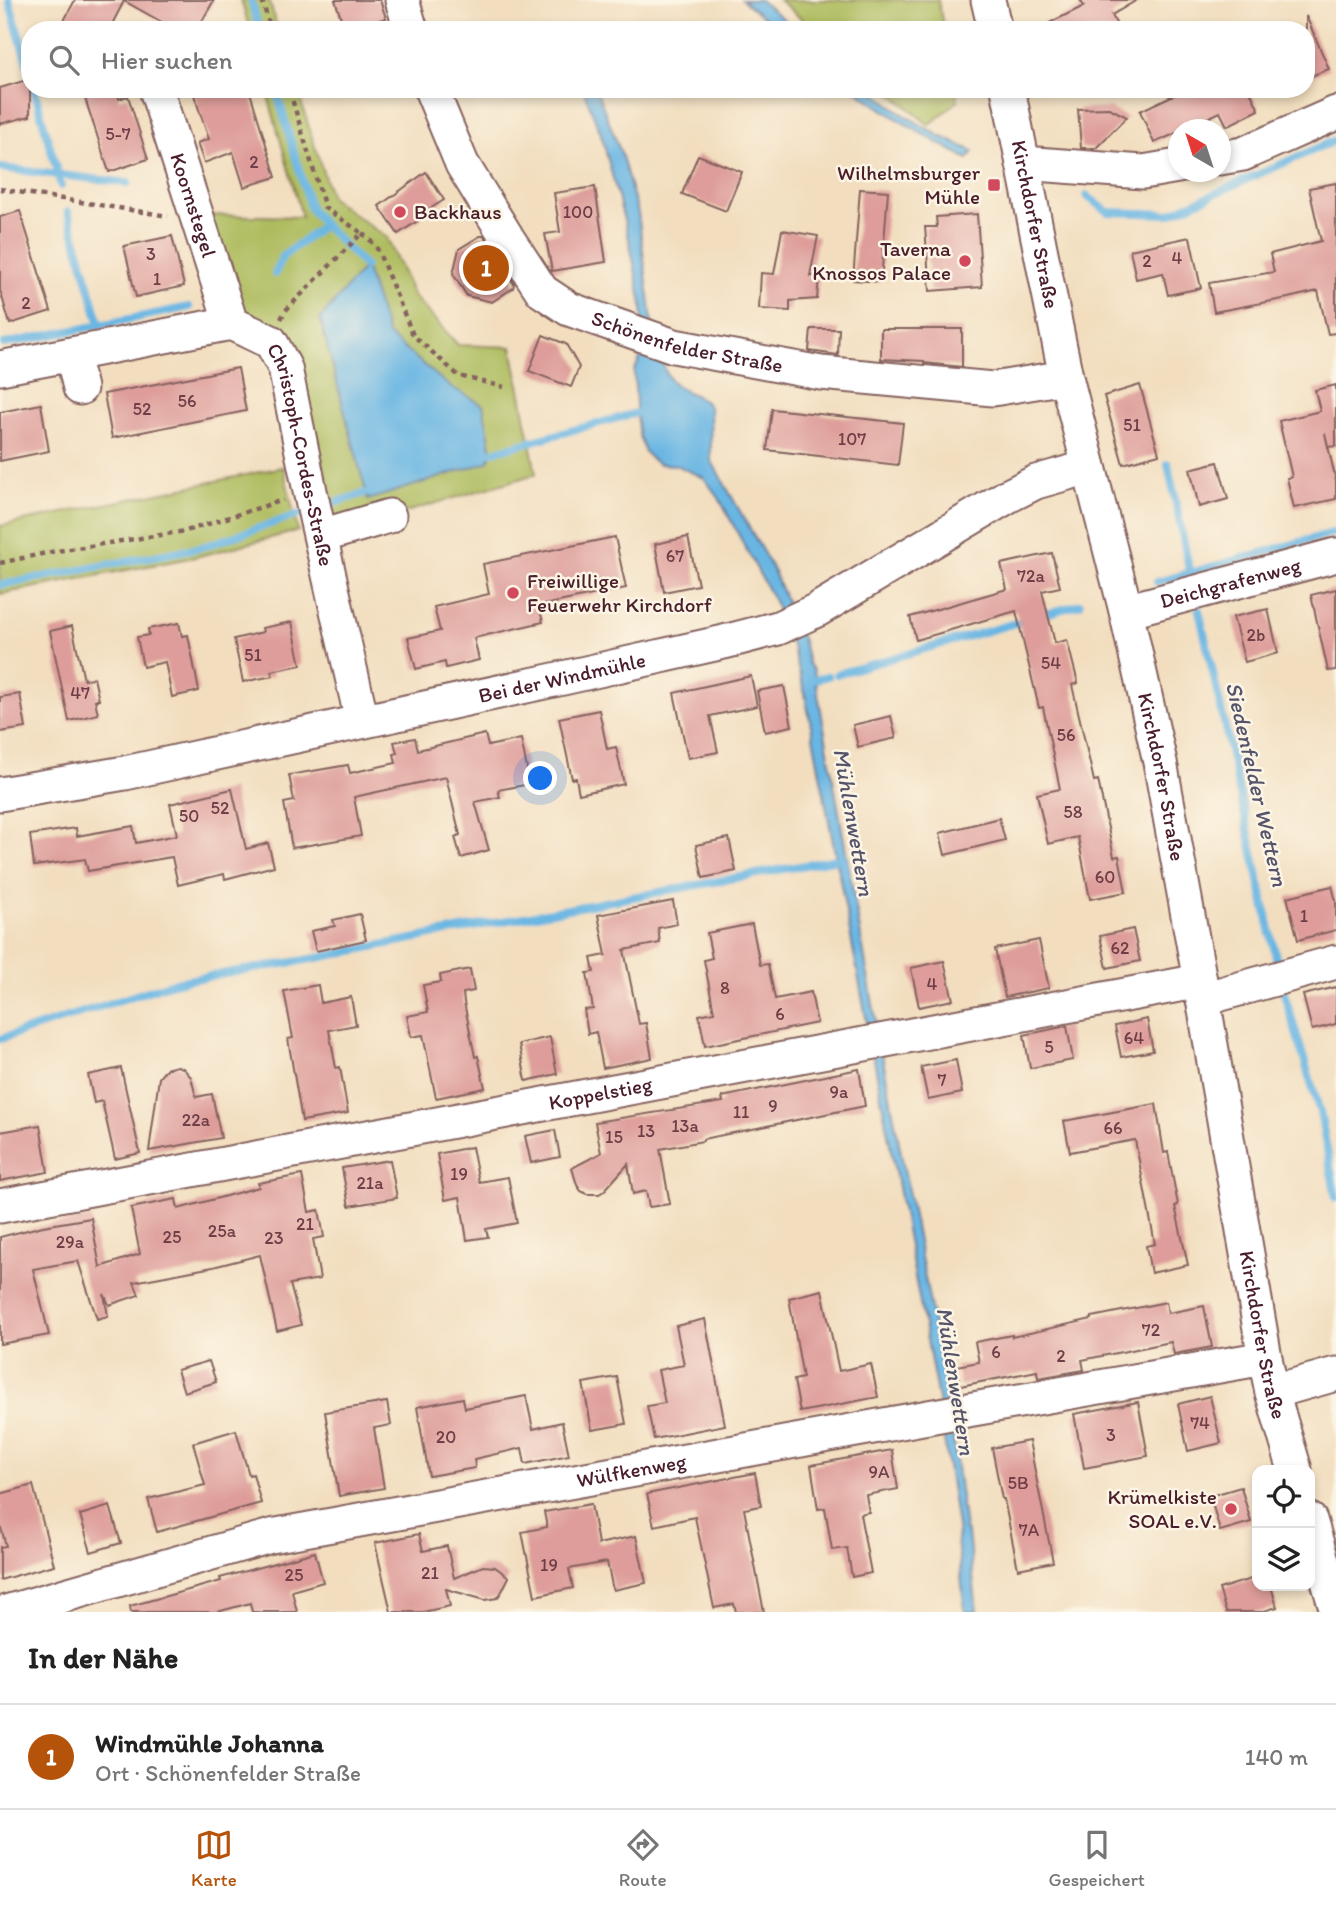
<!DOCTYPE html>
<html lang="de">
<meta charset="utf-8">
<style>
:root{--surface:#fff;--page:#f2f2f2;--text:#222;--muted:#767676;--line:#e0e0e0;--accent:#b45309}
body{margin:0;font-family:Itim,sans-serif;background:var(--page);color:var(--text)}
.controls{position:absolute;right:21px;bottom:21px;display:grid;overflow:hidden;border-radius:14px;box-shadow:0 4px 10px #0003}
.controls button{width:63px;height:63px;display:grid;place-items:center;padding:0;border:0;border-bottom:2px solid var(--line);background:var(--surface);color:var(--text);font:35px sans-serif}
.compass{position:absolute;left:1168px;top:119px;width:63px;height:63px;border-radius:50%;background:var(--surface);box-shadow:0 4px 10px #0003;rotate:321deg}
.you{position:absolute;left:541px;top:779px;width:24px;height:24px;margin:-18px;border:5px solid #fff;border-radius:50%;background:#1a73e8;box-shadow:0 0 0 10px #1a73e833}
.badge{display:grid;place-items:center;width:46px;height:46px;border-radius:50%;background:var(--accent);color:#fff;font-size:23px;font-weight:700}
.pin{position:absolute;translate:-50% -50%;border:4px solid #fff;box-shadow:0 2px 7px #0006}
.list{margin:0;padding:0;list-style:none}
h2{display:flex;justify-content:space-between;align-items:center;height:91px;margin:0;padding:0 28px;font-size:30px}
h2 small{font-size:23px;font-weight:400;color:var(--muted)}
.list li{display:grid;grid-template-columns:46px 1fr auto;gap:21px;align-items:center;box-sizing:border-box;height:105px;padding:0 28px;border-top:2px solid var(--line)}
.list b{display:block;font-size:26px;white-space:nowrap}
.list p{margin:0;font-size:23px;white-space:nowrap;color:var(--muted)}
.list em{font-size:23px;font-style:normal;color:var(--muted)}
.icon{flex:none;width:38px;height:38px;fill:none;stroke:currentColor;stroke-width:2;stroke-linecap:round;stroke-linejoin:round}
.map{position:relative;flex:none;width:1336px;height:1612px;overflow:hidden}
.search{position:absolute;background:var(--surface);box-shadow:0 4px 10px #0003;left:21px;right:21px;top:21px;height:77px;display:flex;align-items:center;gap:18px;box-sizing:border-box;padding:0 24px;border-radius:28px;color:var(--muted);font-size:26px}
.sheet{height:196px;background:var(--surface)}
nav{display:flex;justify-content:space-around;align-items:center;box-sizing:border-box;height:98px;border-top:2px solid var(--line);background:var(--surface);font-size:19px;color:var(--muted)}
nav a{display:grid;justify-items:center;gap:4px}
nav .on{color:var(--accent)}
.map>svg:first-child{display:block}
.green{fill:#aebc5e;stroke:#7c6e44;stroke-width:2}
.water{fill:#69b6e3;stroke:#5a6a87;stroke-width:2}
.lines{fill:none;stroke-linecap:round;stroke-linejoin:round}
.stream{stroke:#69b6e3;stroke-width:8}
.building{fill:#de9d9a}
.minor-casing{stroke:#85625f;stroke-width:37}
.path{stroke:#85625f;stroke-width:4.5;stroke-dasharray:5 5;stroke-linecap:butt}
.minor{stroke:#fff;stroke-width:33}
.poi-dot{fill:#d1495b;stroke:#fcf5e5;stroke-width:2.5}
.labels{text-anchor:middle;stroke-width:5;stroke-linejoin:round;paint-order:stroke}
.number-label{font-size:18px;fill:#6f3e47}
.poi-label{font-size:21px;fill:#4a1f2b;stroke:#fcf5e5;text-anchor:end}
.street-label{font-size:21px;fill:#4a1f2b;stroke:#fcf5e5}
.water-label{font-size:23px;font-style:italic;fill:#55546b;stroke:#fcf5e5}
</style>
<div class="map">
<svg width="1336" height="1612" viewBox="0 0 1336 1612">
<rect width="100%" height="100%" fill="#fcf5e5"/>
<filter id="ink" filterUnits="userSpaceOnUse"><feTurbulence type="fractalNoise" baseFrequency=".0143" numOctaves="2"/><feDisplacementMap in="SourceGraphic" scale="14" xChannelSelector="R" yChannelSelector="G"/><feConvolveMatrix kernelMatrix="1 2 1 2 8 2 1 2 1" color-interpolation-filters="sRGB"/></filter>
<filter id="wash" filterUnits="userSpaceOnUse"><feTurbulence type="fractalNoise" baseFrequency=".00686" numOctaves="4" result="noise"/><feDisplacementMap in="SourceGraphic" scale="28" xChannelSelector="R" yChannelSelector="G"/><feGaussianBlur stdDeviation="1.57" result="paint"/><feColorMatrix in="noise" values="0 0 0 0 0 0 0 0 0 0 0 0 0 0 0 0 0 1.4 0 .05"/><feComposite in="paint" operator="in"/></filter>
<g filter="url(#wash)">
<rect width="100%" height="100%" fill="#f2debf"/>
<g class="green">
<polygon points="241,0 269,0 278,30 250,30"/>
<polygon points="779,0 938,0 944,30 815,30"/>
<polygon points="266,89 297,89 331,198 387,238 414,297 458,345 512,347 536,474 331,534 291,363 240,317 205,215 302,217"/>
<polygon points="886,89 955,89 958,101 929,125"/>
<polygon points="283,467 298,531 195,557 0,594 0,526"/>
</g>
<g class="water">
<polygon points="742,0 760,0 797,30 779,30"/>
<path d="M583,89H596L621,153L638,213L656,352C666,362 662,375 677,386C688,394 704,396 710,409L711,460L773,570L803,641L808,663L814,671L882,1055L948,1397L965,1529L968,1533L977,1612H965L957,1540L958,1533L938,1399L805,694L793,649L776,605L719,498L704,478L676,465L659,464L651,459L645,452L639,436L637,422L634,371L644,350L642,304L629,239L614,182L601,134Z"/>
<path d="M854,89H870L903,114L940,136L973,151L968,159C927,138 891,117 854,89Z"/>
<polygon points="365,266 388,335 448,385 483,405 492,452 488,462 368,500 320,319"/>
</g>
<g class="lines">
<g class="stream">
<polyline points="9,0 30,74"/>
<polyline points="251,0 259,30"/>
<polyline points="34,89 61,186"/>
<polyline points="276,89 310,208 324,225"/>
<polyline points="0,168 128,183"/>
<polyline points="1087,196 1108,212 1169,214 1336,140"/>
<polyline points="275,274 282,257 324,225 365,266"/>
<polyline points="100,325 189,307"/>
<polyline points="4,344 100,325 68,212"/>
<polyline points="492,452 644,411"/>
<polyline points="1168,464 1191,578"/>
<polyline points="322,507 365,493"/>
<polyline points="1157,582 1336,532"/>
<polyline points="0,585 202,547 306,512"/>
<polyline points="1199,610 1278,966"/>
<polyline points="1039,616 1080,604"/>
<polyline points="837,674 1026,620"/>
<polyline points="809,681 828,676"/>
<polyline points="1284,993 1320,1112 1336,1198"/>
<polyline points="0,1039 176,982 317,958 487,924 843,858"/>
</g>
</g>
<g id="blocks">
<g class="building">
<polygon points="75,0 214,0 197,30 176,30 124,1 109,30 59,30"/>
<polygon points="335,0 380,0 386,18 373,22 375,30 345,30"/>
<polygon points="1080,0 1137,0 1112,15 1119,30 1035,30 1084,6"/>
<polygon points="1306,16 1329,69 1306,78"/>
<polygon points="30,79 30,116 0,124 0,88"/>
<polygon points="82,89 117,89 119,99 128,96 148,159 109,172"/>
<polygon points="192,89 249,89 276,177 244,187 233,152 204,163 197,143 209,139"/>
<polygon points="1186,89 1249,89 1259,110 1227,126 1220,112 1183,130 1179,130 1179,132 1154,143 1140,111"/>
<polygon points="1109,108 1127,117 1096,148 1081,148 1078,109"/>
<polygon points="698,155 742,172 726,211 682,194"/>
<polygon points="426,172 444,200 420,215 422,218 398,234 379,206"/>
<polygon points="1336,183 1336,333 1328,334 1318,291 1288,298 1214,312 1209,283 1274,272 1270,254 1321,241 1309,188"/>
<polygon points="595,187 606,262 552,271 545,234 560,232 554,193"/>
<polygon points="860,189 888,191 881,282 853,280"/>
<polygon points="20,211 51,311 10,324 0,290 0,217"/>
<polygon points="977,214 982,287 930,291 925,227 937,227 936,217"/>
<polygon points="782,230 818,236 810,276 819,276 817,299 790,301 790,311 759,309 761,273 774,274"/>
<polygon points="172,236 184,286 136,297 124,246"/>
<polygon points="480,236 484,236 514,284 513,288 492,302 467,296 453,274 459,249"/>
<polygon points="1190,237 1201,288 1168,295 1163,273 1136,279 1130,250"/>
<polygon points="811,329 839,329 838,355 809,351"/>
<polygon points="881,329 962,329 962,367 924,363 924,361 881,359"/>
<polygon points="543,335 566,344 579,367 571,387 529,371"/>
<polygon points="238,368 246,411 112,438 104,394"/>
<polygon points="1140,385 1159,454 1123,464 1104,396"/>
<polygon points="1336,385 1336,446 1328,447 1325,433 1336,481 1336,499 1294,508 1287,478 1292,477 1279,421 1320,411 1315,390"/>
<polygon points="41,404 49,451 0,461 0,412"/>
<polygon points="772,409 903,423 898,465 767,450"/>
<polygon points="1218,462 1228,499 1199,507 1190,469"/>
<polygon points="615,537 626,588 539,606 543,622 474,638 479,660 446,668 445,662 416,669 408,638 440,631 434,607 489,594 483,564"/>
<polygon points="688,537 698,585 664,592 655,544"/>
<polygon points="1052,553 1060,587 1042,591 1055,643 1067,640 1078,683 1072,685 1094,781 1098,780 1114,857 1119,856 1126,892 1090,899 1078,837 1048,844 1037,794 1060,789 1043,707 1039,708 1016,611 916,640 910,617 1007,589 1001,564"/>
<polygon points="1336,589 1336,670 1328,671 1311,595"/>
<polygon points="1268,609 1278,653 1245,662 1233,617"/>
<polygon points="292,622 301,665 271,671 273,676 243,682 234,639 263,632 262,628"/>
<polygon points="179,623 182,636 188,635 199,691 172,697 165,662 143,667 137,637 149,635 148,629"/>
<polygon points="72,626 84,680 94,678 99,700 95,700 98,714 69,721 50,631"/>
<polygon points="751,676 757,706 710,716 718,752 688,758 674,693"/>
<polygon points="784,686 792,726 765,732 757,691"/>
<polygon points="20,694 26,728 0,732 0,697"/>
<polygon points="599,710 607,749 616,747 624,784 579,794 576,778 572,779 559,718"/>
<polygon points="891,716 896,738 858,747 853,725"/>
<polygon points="485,734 488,746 521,739 530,784 498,790 500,797 475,802 489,850 461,858 455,837 460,835 446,777 354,797 361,836 292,848 284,803 294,801 289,775 348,765 350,773 396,763 394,754 397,753 394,742 415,738 418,750"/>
<polygon points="232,789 246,849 268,843 274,866 225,879 224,874 178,885 172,857 88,871 85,859 34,866 30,835 76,828 77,836 133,826 136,843 177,835 170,804"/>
<polygon points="999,818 1005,840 945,855 940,833"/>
<polygon points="729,838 736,871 703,878 696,845"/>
<polygon points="1332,886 1336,901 1336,930 1298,940 1287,897"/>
<polygon points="673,901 677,924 658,928 660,943 624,950 639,1024 646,1023 652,1058 603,1068 596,1032 588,1034 584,1010 593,1009 587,973 594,972 591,958 606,955 598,915"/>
<polygon points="360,914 366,940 316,951 311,931 335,926 333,920"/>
<polygon points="752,924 760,965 768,964 775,999 811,992 817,1023 705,1046 699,1015 714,1012 704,960 712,958 707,933"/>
<polygon points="1133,929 1140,961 1107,968 1100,936"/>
<polygon points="1039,940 1049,988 1005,997 995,949"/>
<polygon points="944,961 953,1000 919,1007 911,968"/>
<polygon points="470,969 474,991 463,993 464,1002 475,1057 478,1056 485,1088 436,1098 423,1035 411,1037 407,1016 428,1012 423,985 441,982 440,975"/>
<polygon points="318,985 321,1003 351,997 356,1025 329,1030 336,1068 340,1067 348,1113 302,1121 288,1039 293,1038 284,991"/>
<polygon points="1336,987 1336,1024 1312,1030 1303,995"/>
<polygon points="1147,1019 1153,1051 1121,1057 1115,1026"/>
<polygon points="1067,1026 1073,1060 1030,1068 1024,1035"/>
<polygon points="550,1037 557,1074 526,1081 519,1044"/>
<polygon points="956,1060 962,1093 928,1100 921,1067"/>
<polygon points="177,1066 183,1068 191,1077 196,1097 212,1094 221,1138 149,1151 159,1078 166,1069"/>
<polygon points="121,1068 140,1153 115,1159 102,1101 94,1103 88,1075"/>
<polygon points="859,1069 865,1106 703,1139 703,1141 660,1149 670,1204 649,1207 646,1191 633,1194 628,1164 604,1191 599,1194 587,1194 581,1191 577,1185 572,1168 601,1153 595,1122 723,1102 722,1097"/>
<polygon points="1156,1104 1164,1153 1168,1152 1178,1205 1175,1206 1188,1265 1151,1273 1146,1246 1155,1244 1135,1140 1070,1152 1064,1121"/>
<polygon points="40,1125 48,1172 0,1181 0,1132"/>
<polygon points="555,1130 560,1157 531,1163 525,1136"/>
<polygon points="472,1147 479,1182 508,1177 517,1223 486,1229 488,1237 467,1240 460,1197 445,1200 437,1154"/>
<polygon points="390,1160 397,1198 349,1206 342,1168"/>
<polygon points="302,1175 309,1212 319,1210 324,1237 313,1239 320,1279 290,1284 301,1325 277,1331 260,1255 213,1267 134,1282 139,1295 109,1305 104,1294 108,1316 97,1319 78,1261 33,1269 49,1335 0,1344 0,1237 43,1226 91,1218 100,1267 140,1254 131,1208 176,1199 178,1209 259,1187 258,1183"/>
<polygon points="822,1290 839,1371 871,1364 878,1397 800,1412 794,1380 803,1378 789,1298"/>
<polygon points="1166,1302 1168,1313 1204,1306 1212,1347 1174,1354 1171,1342 1082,1360 1084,1370 1038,1378 1037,1371 960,1386 956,1366 979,1362 975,1342 1012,1335 1012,1337 1092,1319 1092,1317"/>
<polygon points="705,1319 725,1425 654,1439 647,1406 665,1403 658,1370 684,1365 676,1326"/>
<polygon points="209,1361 216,1382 184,1392 177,1370"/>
<polygon points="617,1377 626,1424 592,1430 583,1383"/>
<polygon points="526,1396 533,1429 562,1422 569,1455 525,1464 522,1448 474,1459 475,1468 429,1476 417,1407 463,1398 465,1408"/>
<polygon points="1210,1396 1221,1443 1188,1451 1178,1404"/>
<polygon points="387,1402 391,1425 374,1428 384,1488 339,1496 325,1412"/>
<polygon points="1138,1402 1148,1456 1084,1468 1074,1414"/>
<polygon points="236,1430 249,1475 253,1474 261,1503 157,1532 148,1499 205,1485 193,1443"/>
<polygon points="1029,1441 1053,1562 1018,1569 1004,1499 1002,1499 992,1448"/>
<polygon points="892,1450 898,1489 866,1495 869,1512 860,1514 871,1573 852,1577 847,1548 832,1550 825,1508 818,1509 811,1465"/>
<polygon points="755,1473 761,1506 744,1509 764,1612 736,1612 734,1604 714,1608 695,1517 654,1526 647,1494"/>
<polygon points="33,1485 54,1565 0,1580 0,1547 6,1546 0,1524 0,1494"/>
<polygon points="1241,1487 1251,1522 1220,1531 1210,1496"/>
<polygon points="591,1504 598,1544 636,1536 646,1583 613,1590 607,1562 569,1569 573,1588 535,1596 522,1532 547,1527 544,1512"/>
<polygon points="110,1506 121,1543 91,1552 80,1515"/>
<polygon points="419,1534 423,1551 447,1546 454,1578 483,1566 495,1567 509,1577 501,1593 497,1598 485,1600 446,1589 450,1606 423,1612 391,1612 375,1543"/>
<polygon points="315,1552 323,1582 292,1591 297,1612 252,1612 250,1603 217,1612 131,1612 130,1606 221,1581 220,1578"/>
<polygon points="1257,1577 1257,1586 1271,1586 1277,1607 1261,1612 1226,1612 1219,1589"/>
</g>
</g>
</g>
<g filter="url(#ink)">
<use href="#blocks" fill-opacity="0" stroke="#85625f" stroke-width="2"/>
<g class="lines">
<defs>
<g id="minor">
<polyline points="402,0 411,30"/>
<polyline points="988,0 995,30"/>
<path id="s1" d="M156,89L231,323"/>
<path id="s2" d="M431,89L462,164L508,239L542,291L569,309L674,346L821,373L993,389L1066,377"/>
<path id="s3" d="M1008,89L1066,377L1126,611L1160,762L1200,981L1265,1358L1272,1392L1295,1470"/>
<polyline points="1220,158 1243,154 1336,113"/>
<polyline points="1023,163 1143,172 1178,166"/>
<polyline points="72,354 80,388"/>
<path id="s4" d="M0,368L231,323L271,342L285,368L310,491L362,721"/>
<polyline points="321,536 389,516"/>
<path id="s5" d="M1126,611L1336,555"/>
<path id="s6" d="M0,794L125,773L563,678L724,642L778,628L817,610L1008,496L1036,482L1089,467"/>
<polyline points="1203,999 1336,962"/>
<path id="s7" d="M0,1206L1200,981"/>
<polyline points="1272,1392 1336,1374"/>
<polyline points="1310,1520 1336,1608"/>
<path id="s8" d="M6,1612L271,1536L956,1412L1265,1358"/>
</g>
</defs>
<use href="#minor" class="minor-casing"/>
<g class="path">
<polyline points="262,0 271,30"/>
<polyline points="0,189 168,216"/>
<polyline points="362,233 376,246 413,335 459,376 504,387"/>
<polyline points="281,319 285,311 362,233 325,208 289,89"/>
<polyline points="0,563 51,552 186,531 283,500"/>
</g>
<use href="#minor" class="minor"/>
</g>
</g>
<g class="poi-dot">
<rect x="987" y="178" width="14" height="14" rx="3.5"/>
<circle cx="400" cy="212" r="7"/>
<circle cx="965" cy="261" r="7"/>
<circle cx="513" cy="593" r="7"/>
<circle cx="1231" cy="1509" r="7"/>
</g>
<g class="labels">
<g class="number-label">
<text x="118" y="140">5-7</text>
<text x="254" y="168">2</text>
<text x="578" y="218">100</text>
<text x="151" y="260">3</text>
<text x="1177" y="264">4</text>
<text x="1147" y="267">2</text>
<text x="157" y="285">1</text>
<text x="26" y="309">2</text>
<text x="187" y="407">56</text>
<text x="142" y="415">52</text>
<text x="1132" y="431">51</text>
<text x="852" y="445">107</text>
<text x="675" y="562">67</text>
<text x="1031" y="582">72a</text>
<text x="1256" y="641">2b</text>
<text x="253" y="661">51</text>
<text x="1051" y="669">54</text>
<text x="80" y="699">47</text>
<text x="1066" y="741">56</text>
<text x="220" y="814">52</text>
<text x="1073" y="818">58</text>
<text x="189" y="822">50</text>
<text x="1105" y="883">60</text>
<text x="1304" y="922">1</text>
<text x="1120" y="954">62</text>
<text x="932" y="990">4</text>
<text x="725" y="994">8</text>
<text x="780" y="1020">6</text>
<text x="1134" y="1044">64</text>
<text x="1049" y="1053">5</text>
<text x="942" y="1086">7</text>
<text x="839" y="1098">9a</text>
<text x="773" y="1112">9</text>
<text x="741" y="1118">11</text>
<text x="196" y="1126">22a</text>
<text x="685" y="1132">13a</text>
<text x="1113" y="1134">66</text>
<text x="646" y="1137">13</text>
<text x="614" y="1143">15</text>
<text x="459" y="1180">19</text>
<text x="370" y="1189">21a</text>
<text x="305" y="1230">21</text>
<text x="222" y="1237">25a</text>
<text x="172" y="1243">25</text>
<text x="274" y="1244">23</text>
<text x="70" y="1248">29a</text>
<text x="1151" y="1336">72</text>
<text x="996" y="1358">6</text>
<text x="1061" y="1362">2</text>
<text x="1200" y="1429">74</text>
<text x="1111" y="1441">3</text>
<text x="446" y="1443">20</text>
<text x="879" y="1478">9A</text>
<text x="1018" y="1489">5B</text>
<text x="1029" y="1536">7A</text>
<text x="549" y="1571">19</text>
<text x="430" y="1579">21</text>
<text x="294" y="1581">25</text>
</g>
<g class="poi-label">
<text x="980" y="180">Wilhelmsburger<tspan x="980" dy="24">Mühle</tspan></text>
<text x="414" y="219" text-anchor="start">Backhaus</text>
<text x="951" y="256">Taverna<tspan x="951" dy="24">Knossos Palace</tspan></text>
<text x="527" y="588" text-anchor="start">Freiwillige<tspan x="527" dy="24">Feuerwehr Kirchdorf</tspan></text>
<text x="1217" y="1504">Krümelkiste<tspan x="1217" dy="24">SOAL e.V.</tspan></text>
</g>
<g class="street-label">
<text dy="7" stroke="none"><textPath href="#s1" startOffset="122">Koornstegel</textPath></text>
<text dy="7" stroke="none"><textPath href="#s3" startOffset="138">Kirchdorfer Straße</textPath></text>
<text dy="7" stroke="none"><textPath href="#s2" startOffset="387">Schönenfelder Straße</textPath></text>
<text dy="7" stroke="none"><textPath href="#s4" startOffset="397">Christoph-Cordes-Straße</textPath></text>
<text dy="7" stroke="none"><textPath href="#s5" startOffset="108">Deichgrafenweg</textPath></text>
<text dy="7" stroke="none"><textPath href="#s6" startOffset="574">Bei der Windmühle</textPath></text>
<text dy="7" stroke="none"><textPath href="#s3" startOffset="705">Kirchdorfer Straße</textPath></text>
<text dy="7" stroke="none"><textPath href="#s7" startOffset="611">Koppelstieg</textPath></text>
<text dy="7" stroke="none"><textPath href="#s3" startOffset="1272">Kirchdorfer Straße</textPath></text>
<text dy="7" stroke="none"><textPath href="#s8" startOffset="642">Wülfkenweg</textPath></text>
</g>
<g class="water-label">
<text transform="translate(1257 784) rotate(77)" y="8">Siedenfelder Wettern</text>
<text transform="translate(854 822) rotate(80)" y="8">Mühlenwettern</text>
<text transform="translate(956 1381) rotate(81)" y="8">Mühlenwettern</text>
</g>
</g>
</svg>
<div class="controls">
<button><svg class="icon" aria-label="locate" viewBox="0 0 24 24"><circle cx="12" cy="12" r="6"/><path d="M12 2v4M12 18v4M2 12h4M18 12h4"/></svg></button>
<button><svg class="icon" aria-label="layers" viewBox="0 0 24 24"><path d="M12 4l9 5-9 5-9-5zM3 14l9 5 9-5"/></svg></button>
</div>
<svg class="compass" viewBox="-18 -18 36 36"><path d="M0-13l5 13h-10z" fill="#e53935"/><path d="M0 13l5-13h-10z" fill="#767676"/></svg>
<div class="you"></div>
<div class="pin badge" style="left:486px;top:268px">1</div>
<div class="search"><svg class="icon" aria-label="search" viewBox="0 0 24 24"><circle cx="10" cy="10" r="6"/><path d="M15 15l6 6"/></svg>Hier suchen</div>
</div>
<section class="sheet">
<h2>In der Nähe<small></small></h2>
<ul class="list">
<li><span class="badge">1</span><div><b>Windmühle Johanna</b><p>Ort · Schönenfelder Straße</p></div><em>140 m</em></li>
</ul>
</section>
<nav>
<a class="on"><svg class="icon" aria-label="map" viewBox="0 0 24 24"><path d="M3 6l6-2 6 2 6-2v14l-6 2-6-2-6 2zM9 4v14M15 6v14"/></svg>Karte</a>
<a><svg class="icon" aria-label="directions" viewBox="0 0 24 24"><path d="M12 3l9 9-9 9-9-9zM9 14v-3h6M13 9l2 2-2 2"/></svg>Route</a>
<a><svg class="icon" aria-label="saved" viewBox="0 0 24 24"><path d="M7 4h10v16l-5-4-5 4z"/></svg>Gespeichert</a>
</nav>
